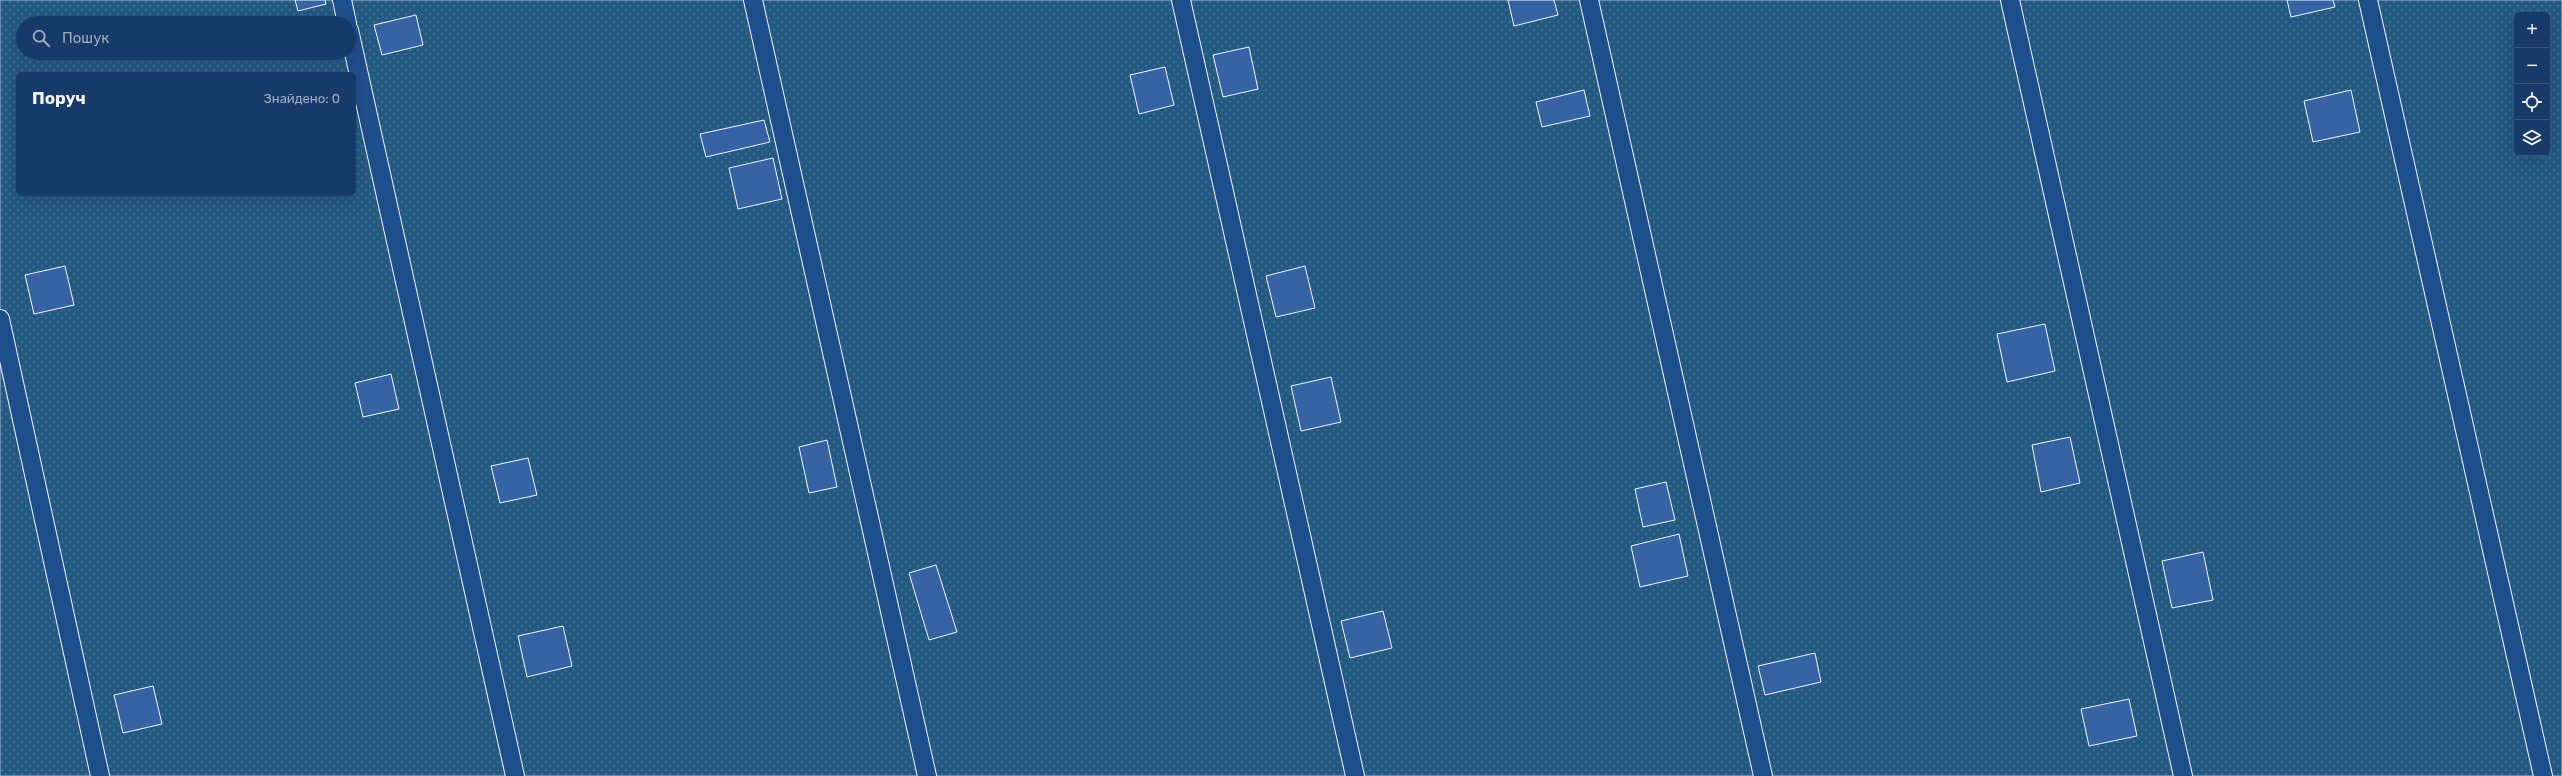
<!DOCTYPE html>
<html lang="uk">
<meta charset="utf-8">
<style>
:root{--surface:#173a69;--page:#20416f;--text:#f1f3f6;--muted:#9eadc0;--line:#36547d}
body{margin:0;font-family:Rubik,sans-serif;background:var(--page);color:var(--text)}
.controls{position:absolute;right:12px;top:12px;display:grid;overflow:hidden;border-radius:6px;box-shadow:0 4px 16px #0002}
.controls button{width:36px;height:36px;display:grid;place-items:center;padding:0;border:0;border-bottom:1px solid var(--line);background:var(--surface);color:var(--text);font:20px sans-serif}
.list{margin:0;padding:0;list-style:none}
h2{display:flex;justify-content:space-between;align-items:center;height:52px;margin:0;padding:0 16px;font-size:17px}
h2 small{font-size:13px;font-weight:400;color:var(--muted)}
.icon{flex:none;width:22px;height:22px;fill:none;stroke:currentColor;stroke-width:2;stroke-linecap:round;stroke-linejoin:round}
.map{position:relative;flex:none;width:2562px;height:776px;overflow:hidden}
.search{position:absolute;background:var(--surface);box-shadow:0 4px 16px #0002;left:16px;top:16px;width:340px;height:44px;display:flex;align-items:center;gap:10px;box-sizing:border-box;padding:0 14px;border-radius:22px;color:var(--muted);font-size:15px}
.panel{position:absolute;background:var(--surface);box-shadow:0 4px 16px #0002;left:16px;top:72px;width:340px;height:124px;border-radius:6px}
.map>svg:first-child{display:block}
.garden{fill:url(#garden-dots);stroke:#a8bbd7;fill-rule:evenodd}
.building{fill:#3563a3;stroke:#f2f6ff}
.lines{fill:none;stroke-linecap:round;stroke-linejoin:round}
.lane-casing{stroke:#f2f6ff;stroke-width:20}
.lane{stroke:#1f4e8c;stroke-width:18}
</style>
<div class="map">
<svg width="2562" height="776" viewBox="0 0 2562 776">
<defs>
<pattern id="garden-dots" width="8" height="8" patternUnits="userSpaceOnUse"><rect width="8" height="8" fill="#245a82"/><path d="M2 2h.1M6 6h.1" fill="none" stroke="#447295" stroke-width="1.8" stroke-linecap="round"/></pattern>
</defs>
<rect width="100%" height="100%" fill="#1f4e8c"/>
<path class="garden" d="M0,0H2562V776H0ZM2517,15H2547V153H2517ZM23,23H349V53H23ZM18,74H354V194H18Z"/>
<g class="building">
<polygon points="295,0 325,0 326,4 298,11"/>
<polygon points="1508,0 1554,0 1558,15 1514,26"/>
<polygon points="2287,0 2333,0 2335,7 2291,17"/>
<polygon points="416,15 423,45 382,55 374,25"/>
<polygon points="1249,47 1258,89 1223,97 1213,55"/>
<polygon points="1165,67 1174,105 1139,114 1130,75"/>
<polygon points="1584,90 1590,116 1542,127 1536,102"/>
<polygon points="2351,90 2360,132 2313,142 2304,101"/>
<polygon points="764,120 770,142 706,157 700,134"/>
<polygon points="773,158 782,199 738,209 729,168"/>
<polygon points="65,266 74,305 34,314 25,275"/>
<polygon points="1305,266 1315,308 1276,317 1266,276"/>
<polygon points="2045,324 2055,371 2007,382 1997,334"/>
<polygon points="391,374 399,409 363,417 355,383"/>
<polygon points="1331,377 1341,422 1301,431 1291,386"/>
<polygon points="2070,437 2080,483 2041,492 2032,445"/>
<polygon points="827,440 837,487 809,493 799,447"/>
<polygon points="528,458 537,495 500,503 491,466"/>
<polygon points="1666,482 1675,520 1643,527 1635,489"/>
<polygon points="1679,534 1688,576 1640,587 1631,546"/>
<polygon points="2203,552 2213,600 2172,608 2162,561"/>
<polygon points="936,565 957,632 929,640 909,573"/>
<polygon points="1383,611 1392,648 1350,658 1341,621"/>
<polygon points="563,626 572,666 527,677 518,636"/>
<polygon points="1815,653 1821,682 1765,695 1758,666"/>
<polygon points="153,686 162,724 123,733 114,695"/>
<polygon points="2129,699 2137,736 2089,746 2081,709"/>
</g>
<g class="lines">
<defs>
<g id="lane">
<polyline points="342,0 347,23"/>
<polyline points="753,0 927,776"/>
<polyline points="1181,0 1355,776"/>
<polyline points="1589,0 1763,776"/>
<polyline points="2010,0 2183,776"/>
<polyline points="2368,0 2543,776"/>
<polyline points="349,30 515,776"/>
<polyline points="0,319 100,776"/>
</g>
</defs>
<use href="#lane" class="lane-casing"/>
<use href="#lane" class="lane"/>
</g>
</svg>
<div class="controls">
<button>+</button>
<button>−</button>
<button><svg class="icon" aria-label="locate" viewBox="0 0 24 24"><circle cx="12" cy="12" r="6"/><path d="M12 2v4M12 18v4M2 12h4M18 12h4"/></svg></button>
<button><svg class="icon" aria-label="layers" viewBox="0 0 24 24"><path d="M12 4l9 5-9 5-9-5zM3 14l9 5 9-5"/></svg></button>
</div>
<div class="search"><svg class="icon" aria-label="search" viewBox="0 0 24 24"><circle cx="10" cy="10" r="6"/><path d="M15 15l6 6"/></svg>Пошук</div>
<section class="panel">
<h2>Поруч<small>Знайдено: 0</small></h2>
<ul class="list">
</ul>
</section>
</div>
